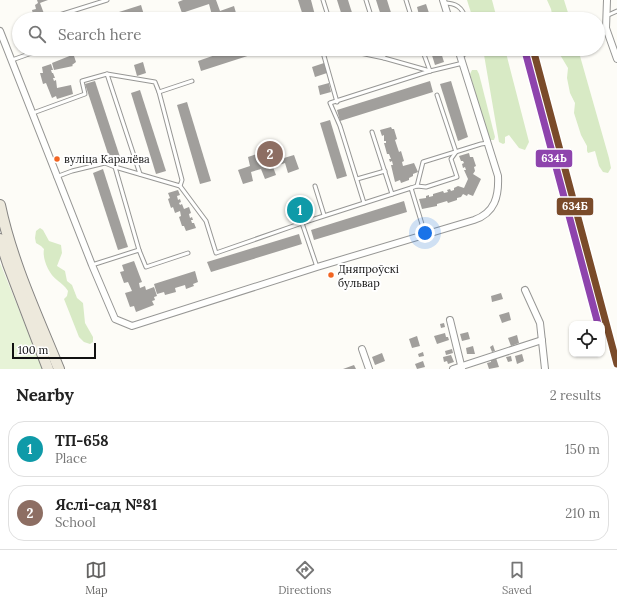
<!DOCTYPE html>
<meta charset="utf-8">
<style>
:root{--surface:#fff;--page:#f2f2f2;--text:#222;--muted:#767676;--line:#e0e0e0;--accent:#646362}
body{margin:0;font-family:Lora,serif;background:var(--page);color:var(--text)}
.controls{position:absolute;right:12px;bottom:12px;display:grid;overflow:hidden;border-radius:8px;box-shadow:0 1px 3px #0004}
.controls button{width:36px;height:36px;display:grid;place-items:center;padding:0;border:0;border-bottom:1px solid var(--line);background:var(--surface);color:var(--text);font:20px sans-serif}
.scale{position:absolute;left:12px;bottom:10px;width:84px;box-sizing:border-box;padding-left:4px;border:2px solid #111;border-top:0;font-size:11px;line-height:14px;white-space:nowrap;color:#111;-webkit-text-stroke:3px #fff;paint-order:stroke}
.you{position:absolute;left:425px;top:233px;width:14px;height:14px;margin:-10px;border:3px solid #fff;border-radius:50%;background:#1a73e8;box-shadow:0 0 0 6px #1a73e833}
.badge{display:grid;place-items:center;width:26px;height:26px;border-radius:50%;background:var(--accent);color:#fff;font-size:13px;font-weight:700}
.pin{position:absolute;translate:-50% -50%;border:2px solid #fff;box-shadow:0 1px 4px #0006}
.list{margin:0;padding:0;list-style:none}
h2{display:flex;justify-content:space-between;align-items:center;height:52px;margin:0;padding:0 16px;font-size:17px}
h2 small{font-size:13px;font-weight:400;color:var(--muted)}
.list li{display:grid;grid-template-columns:26px 1fr auto;gap:12px;align-items:center;box-sizing:border-box;height:56px;margin:0 8px 8px;padding:0 8px;border:1px solid var(--line);border-radius:16px}
.list b{display:block;font-size:15px;white-space:nowrap}
.list p{margin:0;font-size:13px;white-space:nowrap;color:var(--muted)}
.list em{font-size:13px;font-style:normal;color:var(--muted)}
.icon{flex:none;width:22px;height:22px;fill:none;stroke:currentColor;stroke-width:2;stroke-linecap:round;stroke-linejoin:round}
.map{position:relative;flex:none;width:617px;height:369px;overflow:hidden}
.search{position:absolute;background:var(--surface);box-shadow:0 1px 3px #0004;left:12px;right:12px;top:12px;height:44px;display:flex;align-items:center;gap:10px;box-sizing:border-box;padding:0 14px;border-radius:22px;color:var(--muted);font-size:15px}
.sheet{height:180px;background:var(--surface)}
nav{display:flex;justify-content:space-around;align-items:center;box-sizing:border-box;height:56px;border-top:1px solid var(--line);background:var(--surface);font-size:11px;color:var(--muted)}
nav a{display:grid;justify-items:center;gap:2px}
nav .on{color:var(--accent)}
.map>svg:first-child{display:block}
.green{fill:#e7f3d7}
.forest{fill:#d8eac5}
.building{fill:#a19f9c}
.lines{fill:none;stroke-linecap:round;stroke-linejoin:round}
.lane-casing{stroke:#979795;stroke-width:5}
.street-casing{stroke:#979795;stroke-width:8}
.primary-casing{stroke:#858482;stroke-width:12}
.lane{stroke:#fffffe;stroke-width:3}
.street{stroke:#fffffe;stroke-width:6}
.primary{stroke:#ede9dc;stroke-width:10}
.rail-1-casing{stroke:#fff;stroke-width:10}
.rail-2-casing{stroke:#fff;stroke-width:10}
.rail-1{stroke:#7a4b2a;stroke-width:7}
.rail-2{stroke:#8e44ad;stroke-width:7}
.bus-dot{fill:#f26522;stroke:#fff;stroke-width:1.5}
.labels{text-anchor:middle;stroke-width:4;stroke-linejoin:round;paint-order:stroke}
.bus-label{font-size:11px;fill:#111;stroke:#fff;text-anchor:start}
.line-badge{stroke:#fff;stroke-width:1.5}
.badge-label{font-size:11px;text-anchor:middle;font-weight:bold;fill:#fff}
</style>
<div class="map">
<svg width="617" height="369" viewBox="0 0 617 369">
<rect width="100%" height="100%" fill="#fdfcf7"/>
<polygon class="green" points="0,263 43,369 0,369"/>
<g class="forest">
<polygon points="467,0 492,0 497,19 473,19"/>
<polygon points="547,0 564,0 570,19 553,19 551,9"/>
<polygon points="483,49 505,49 529,142 525,150 519,148 509,135 505,137 505,143 503,144 499,142"/>
<polygon points="559,49 578,49 609,158 611,168 608,173 603,172 599,166 595,151 588,153 587,151 587,146 581,135 574,113 575,103 570,93 567,78 568,68 559,53"/>
<polygon points="472,70 477,70 479,74 495,137 494,140 490,140 487,137 470,74"/>
<path d="M40,228L43,230L49,241L61,245L62,253L57,266L65,271L67,281L72,285L77,298L83,303L85,323L93,337V342L90,344L84,342L79,337L64,299L67,296L68,291C65,286 62,284 57,280C49,274 42,259 44,249L41,246L36,243L35,238L36,231Z"/>
</g>
<g class="building">
<polygon points="37,0 48,0 40,3 46,19 30,18 29,15 33,14 32,10 36,9 35,5 38,3"/>
<polygon points="183,0 216,0 220,11 234,6 236,13 232,14 234,19 213,19 209,4 182,13 178,2"/>
<polygon points="298,0 311,0 316,19 304,19"/>
<polygon points="337,0 348,0 354,19 343,19"/>
<polygon points="376,0 387,0 393,19 382,19"/>
<polygon points="426,4 431,19 420,19 417,7"/>
<polygon points="141,5 144,15 133,19 97,19"/>
<polygon points="223,49 231,49 232,53 244,49 266,49 266,50 201,71 198,61 224,52"/>
<polygon points="391,49 402,49 404,53 393,56"/>
<polygon points="430,49 440,49 444,62 435,65"/>
<polygon points="72,55 74,56 76,62 72,65 73,66 54,70 52,63"/>
<polygon points="143,62 146,73 137,76 134,65"/>
<polygon points="324,63 327,73 315,77 312,67"/>
<polygon points="51,64 53,70 51,70 52,73 53,73 55,78 53,78 54,81 56,80 57,88 71,85 73,94 57,99 56,96 52,98 46,83 43,84 40,73 43,73 42,67"/>
<polygon points="95,81 121,160 111,163 85,84"/>
<polygon points="430,81 433,92 340,121 337,110"/>
<polygon points="451,81 468,137 458,141 440,84"/>
<polygon points="329,83 331,92 320,95 318,86"/>
<polygon points="140,90 166,171 156,174 131,93"/>
<polygon points="187,102 211,181 200,184 177,105"/>
<polygon points="330,120 347,176 337,179 320,123"/>
<polygon points="391,127 392,129 394,129 397,139 395,140 399,152 401,151 404,161 402,162 403,166 414,163 418,172 413,174 413,176 409,178 409,180 401,183 400,180 395,182 391,165 393,165 392,161 390,162 389,159 391,159 389,154 387,154 384,143 386,143 386,141 384,141 384,135 382,136 380,130"/>
<polygon points="281,148 284,158 294,155 299,169 288,173 285,163 273,167 276,175 265,179 261,169 251,172 253,181 243,184 238,170 250,166 248,157 257,154 261,164 274,160 271,152"/>
<polygon points="469,153 470,157 473,157 476,166 474,167 475,171 473,174 481,179 473,196 468,194 467,196 463,194 461,197 457,198 457,200 448,203 447,201 437,204 437,206 422,209 419,199 426,198 426,196 429,195 429,197 433,196 433,194 443,191 444,193 448,192 447,190 450,189 451,191 454,190 454,188 458,186 464,188 468,179 464,170 466,170 465,167 463,168 462,164 464,163 463,161 461,161 459,156"/>
<polygon points="103,169 128,247 118,250 93,173"/>
<polygon points="178,190 180,195 177,196 178,200 180,199 181,202 179,203 180,205 182,204 184,209 189,207 191,213 189,214 190,218 192,217 193,220 191,220 192,223 194,223 196,228 186,231 184,226 182,226 179,217 181,216 180,211 175,213 173,207 171,208 168,199 170,198 168,193"/>
<polygon points="404,201 407,212 314,240 311,230"/>
<polygon points="303,206 304,212 298,214 296,208"/>
<polygon points="299,234 302,244 211,272 207,262"/>
<polygon points="134,261 142,282 139,283 140,288 145,286 146,290 154,287 157,296 154,297 155,300 152,301 154,305 136,312 134,306 130,307 125,293 132,291 128,282 124,283 120,272 124,271 122,265"/>
<polygon points="195,271 198,282 193,284 194,286 186,289 185,285 175,288 176,292 165,295 164,292 157,294 154,284"/>
<polygon points="501,293 503,299 492,302 491,296"/>
<polygon points="509,312 511,320 502,323 499,315"/>
<polygon points="444,323 445,327 441,328 440,324"/>
<polygon points="468,332 470,339 462,341 460,334"/>
<polygon points="445,333 446,337 448,337 449,340 437,344 434,336"/>
<polygon points="517,335 519,343 511,346 508,338"/>
<polygon points="417,336 420,346 412,348 409,339"/>
<polygon points="493,345 495,351 492,352 490,347"/>
<polygon points="473,346 475,354 467,354 466,348"/>
<polygon points="452,349 453,353 446,355 445,351"/>
<polygon points="423,352 424,356 419,357 418,354"/>
<polygon points="382,353 385,361 375,365 372,357"/>
<polygon points="522,354 524,361 517,364 515,356"/>
<polygon points="451,355 454,362 448,364 447,361 444,362 443,357"/>
<polygon points="511,356 512,361 508,362 506,357"/>
<polygon points="496,358 499,367 489,369 487,363 491,362 491,359"/>
<polygon points="423,361 425,367 417,369 415,364"/>
<polygon points="354,365 356,369 343,369"/>
</g>
<g class="lines">
<defs>
<g id="lane">
<polyline points="323,0 329,19"/>
<polyline points="366,0 372,19"/>
<polyline points="406,0 412,19"/>
<path d="M444,3C456,3 462,7 466,19"/>
<polyline points="606,16 617,11"/>
<polyline points="53,19 53,17 107,0"/>
<polyline points="322,49 337,102"/>
<polyline points="341,49 384,58 430,71"/>
<polyline points="382,49 384,58"/>
<polyline points="422,49 430,71"/>
<polyline points="461,56 470,51 472,49"/>
<polyline points="12,60 43,49"/>
<polyline points="107,74 140,174"/>
<polyline points="159,92 192,81"/>
<polyline points="33,113 85,94 82,81 107,74 155,82 159,92 182,180 180,186 115,167 105,163 72,171 56,177"/>
<polyline points="372,132 392,194"/>
<polyline points="357,179 385,171"/>
<polyline points="180,186 206,221 216,253 302,223 317,267"/>
<polyline points="315,186 324,215"/>
<polyline points="417,186 423,162 481,144 488,143"/>
<polyline points="411,188 417,186 426,187 457,177 451,159 456,152 437,95"/>
<polyline points="364,203 340,126 330,103 430,71 463,63"/>
<polyline points="302,223 411,188 425,234"/>
<polyline points="139,250 146,267 188,253"/>
<polyline points="92,265 139,250 115,167"/>
</g>
<g id="street">
<polyline points="443,0 449,19"/>
<polyline points="607,0 606,28 617,59"/>
<path d="M0,31L92,265L115,319L132,326L317,267L474,220C495,213 499,196 498,176L458,49"/>
<polyline points="525,290 540,323 545,369"/>
<polyline points="450,320 462,369"/>
<polyline points="362,349 369,369"/>
<polyline points="453,369 542,340"/>
</g>
<g id="primary">
<path d="M0,205C12,262 37,315 59,369"/>
<polyline points="0,239 8,264 48,369"/>
</g>
</defs>
<use href="#lane" class="lane-casing"/>
<use href="#street" class="street-casing"/>
<use href="#primary" class="primary-casing"/>
<use href="#lane" class="lane"/>
<use href="#street" class="street"/>
<use href="#primary" class="primary"/>
<defs>
<polyline id="rail-1" points="533,49 617,364"/>
<polyline id="rail-2" points="525,51 598,324"/>
</defs>
<use href="#rail-1" class="rail-1-casing"/>
<use href="#rail-2" class="rail-2-casing"/>
<use href="#rail-1" class="rail-1"/>
<use href="#rail-2" class="rail-2"/>
</g>
<g class="bus-dot">
<circle cx="57" cy="159" r="3.5"/>
<circle cx="331" cy="275" r="3.5"/>
</g>
<g class="labels">
<g class="bus-label">
<text x="64" y="163">вуліца Каралёва</text>
<text x="338" y="273">Дняпроўскі<tspan x="338" dy="14">бульвар</tspan></text>
</g>
</g>
<g class="line-badge">
<rect x="535" y="149" width="38" height="19" rx="4" fill="#8e44ad"/>
<rect x="556" y="197" width="38" height="19" rx="4" fill="#7a4b2a"/>
</g>
<g class="badge-label">
<text x="554" y="162">634Ь</text>
<text x="575" y="210">634Б</text>
</g>
</svg>
<div class="controls">
<button><svg class="icon" aria-label="locate" viewBox="0 0 24 24"><circle cx="12" cy="12" r="6"/><path d="M12 2v4M12 18v4M2 12h4M18 12h4"/></svg></button>
</div>
<div class="scale">100 m</div>
<div class="you"></div>
<div class="pin badge" style="left:300px;top:210px;background:#0f9aa8">1</div>
<div class="pin badge" style="left:270px;top:154px;background:#8d6e63">2</div>
<div class="search"><svg class="icon" aria-label="search" viewBox="0 0 24 24"><circle cx="10" cy="10" r="6"/><path d="M15 15l6 6"/></svg>Search here</div>
</div>
<section class="sheet">
<h2>Nearby<small>2 results</small></h2>
<ul class="list">
<li><span class="badge" style="background:#0f9aa8">1</span><div><b>ТП-658</b><p>Place</p></div><em>150 m</em></li>
<li><span class="badge" style="background:#8d6e63">2</span><div><b>Яслі-сад №81</b><p>School</p></div><em>210 m</em></li>
</ul>
</section>
<nav>
<a class="on"><svg class="icon" aria-label="map" viewBox="0 0 24 24"><path d="M3 6l6-2 6 2 6-2v14l-6 2-6-2-6 2zM9 4v14M15 6v14"/></svg>Map</a>
<a><svg class="icon" aria-label="directions" viewBox="0 0 24 24"><path d="M12 3l9 9-9 9-9-9zM9 14v-3h6M13 9l2 2-2 2"/></svg>Directions</a>
<a><svg class="icon" aria-label="saved" viewBox="0 0 24 24"><path d="M7 4h10v16l-5-4-5 4z"/></svg>Saved</a>
</nav>
